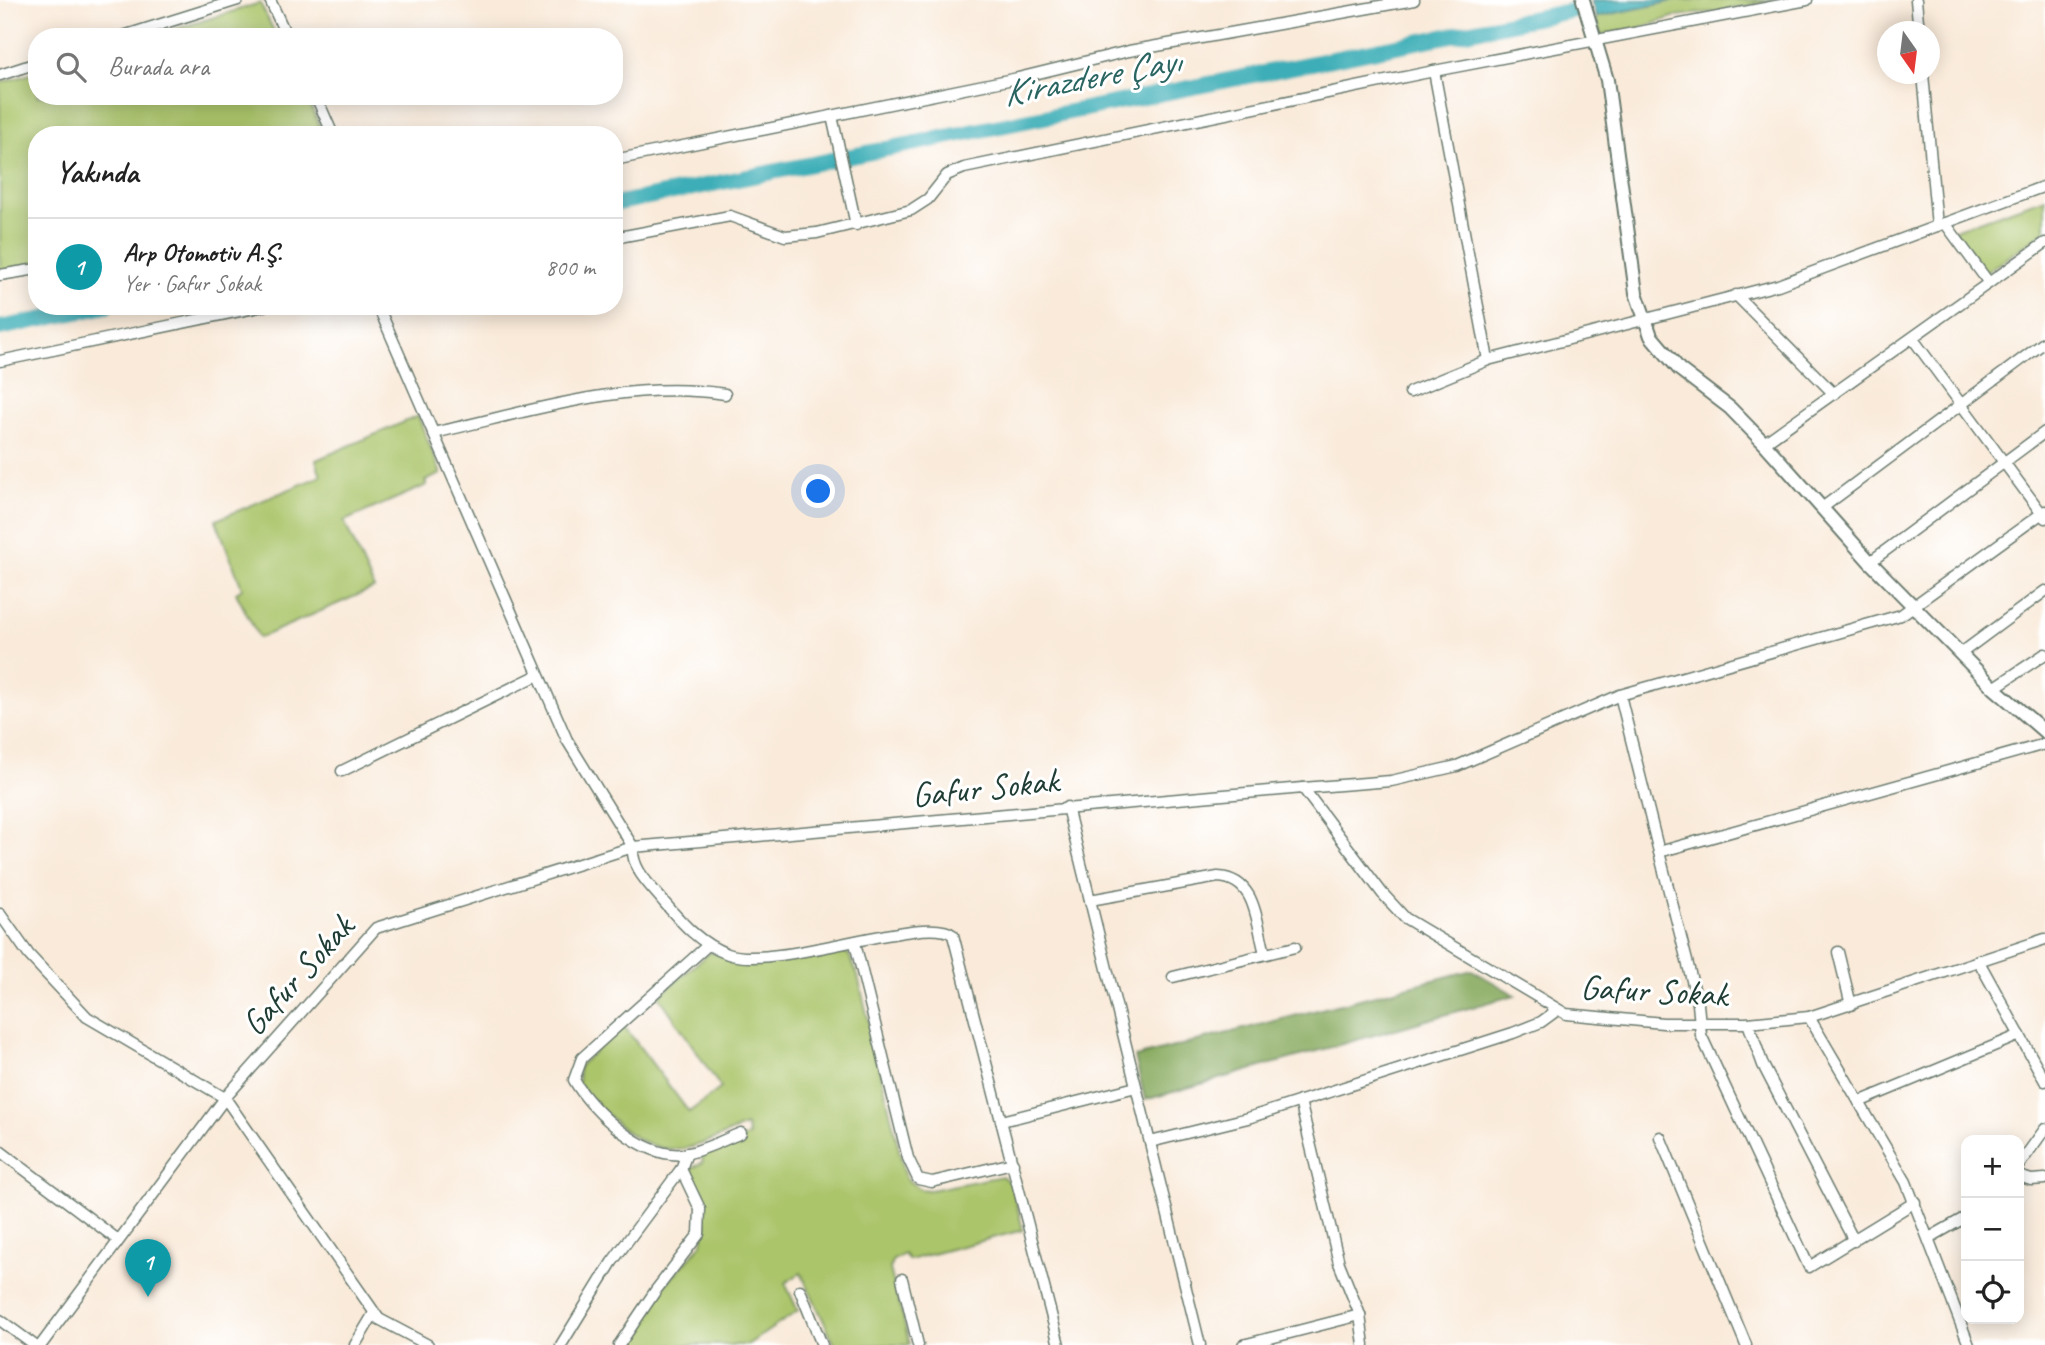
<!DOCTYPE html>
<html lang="tr">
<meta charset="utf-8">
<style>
:root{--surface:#fff;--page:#f2f2f2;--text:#222;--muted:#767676;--line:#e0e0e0;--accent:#1f6fb2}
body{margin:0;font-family:Caveat,sans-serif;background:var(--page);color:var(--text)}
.controls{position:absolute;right:21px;bottom:21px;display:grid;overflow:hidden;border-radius:14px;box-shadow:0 4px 18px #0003}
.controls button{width:63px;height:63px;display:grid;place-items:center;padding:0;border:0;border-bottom:2px solid var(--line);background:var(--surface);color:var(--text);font:35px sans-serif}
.compass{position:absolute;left:1877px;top:21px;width:63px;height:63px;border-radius:50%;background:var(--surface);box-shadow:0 4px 18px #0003;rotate:166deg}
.you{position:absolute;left:819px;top:492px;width:24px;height:24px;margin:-18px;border:5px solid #fff;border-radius:50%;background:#1a73e8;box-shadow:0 0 0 10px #1a73e833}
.badge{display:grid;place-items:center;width:46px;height:46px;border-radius:50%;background:var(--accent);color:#fff;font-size:23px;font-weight:700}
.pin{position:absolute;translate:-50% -58px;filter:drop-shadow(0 2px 4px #0008)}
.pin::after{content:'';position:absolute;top:37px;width:24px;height:21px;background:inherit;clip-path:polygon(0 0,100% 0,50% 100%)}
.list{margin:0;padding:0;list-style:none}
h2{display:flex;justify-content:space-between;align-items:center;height:91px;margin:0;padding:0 28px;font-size:30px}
h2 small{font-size:23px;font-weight:400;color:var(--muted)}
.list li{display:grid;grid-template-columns:46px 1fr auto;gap:21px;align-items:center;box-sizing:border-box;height:98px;padding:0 28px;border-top:2px solid var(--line)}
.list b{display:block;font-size:26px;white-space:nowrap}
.list p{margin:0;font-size:23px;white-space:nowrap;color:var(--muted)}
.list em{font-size:23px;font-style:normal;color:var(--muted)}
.icon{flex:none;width:38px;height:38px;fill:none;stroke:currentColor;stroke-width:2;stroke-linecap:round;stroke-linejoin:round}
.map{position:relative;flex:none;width:2045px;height:1345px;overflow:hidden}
.search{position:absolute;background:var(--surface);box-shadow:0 4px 18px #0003;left:28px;top:28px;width:595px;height:77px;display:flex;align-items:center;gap:18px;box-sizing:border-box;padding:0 24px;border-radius:28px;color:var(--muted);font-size:26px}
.panel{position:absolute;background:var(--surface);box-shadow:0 4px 18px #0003;left:28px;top:126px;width:595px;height:189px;border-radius:28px}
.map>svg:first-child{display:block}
.green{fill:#abc56b;stroke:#658150;stroke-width:2}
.forest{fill:#88aa5f;stroke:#54744a;stroke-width:2}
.water{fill:#3daeb7;stroke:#2e7676;stroke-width:2}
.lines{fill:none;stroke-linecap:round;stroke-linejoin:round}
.river{stroke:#3daeb7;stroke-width:16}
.minor-casing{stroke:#6b7a6e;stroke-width:13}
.tertiary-casing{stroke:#6b7a6e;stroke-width:16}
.minor{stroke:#fff;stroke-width:10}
.tertiary{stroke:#fff;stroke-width:12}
.labels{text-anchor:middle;stroke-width:6;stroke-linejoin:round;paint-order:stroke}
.street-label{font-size:35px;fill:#1f3d34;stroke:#fff}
.water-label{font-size:37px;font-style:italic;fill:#2a6562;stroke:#fff}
</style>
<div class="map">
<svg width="2045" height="1345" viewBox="0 0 2045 1345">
<rect width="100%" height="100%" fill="#fff"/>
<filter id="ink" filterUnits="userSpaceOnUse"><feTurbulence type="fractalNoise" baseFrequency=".0143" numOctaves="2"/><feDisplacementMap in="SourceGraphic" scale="14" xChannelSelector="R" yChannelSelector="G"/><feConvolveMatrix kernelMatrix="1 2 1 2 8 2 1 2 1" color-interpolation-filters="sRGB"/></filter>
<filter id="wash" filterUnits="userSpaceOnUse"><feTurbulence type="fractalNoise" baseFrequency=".00686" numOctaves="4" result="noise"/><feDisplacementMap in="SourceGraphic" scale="28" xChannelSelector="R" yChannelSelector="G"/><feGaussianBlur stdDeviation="1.57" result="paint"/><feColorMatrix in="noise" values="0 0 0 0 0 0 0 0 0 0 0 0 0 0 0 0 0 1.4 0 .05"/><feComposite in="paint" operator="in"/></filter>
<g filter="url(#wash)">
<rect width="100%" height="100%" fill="#f9ead9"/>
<g class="green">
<polygon points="1678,0 1773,0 1722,11 1676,16 1640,28 1600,35 1596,17"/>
<polygon points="260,3 277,37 150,37"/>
<polygon points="37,72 37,96 306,96 324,135 37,135 37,264 0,271 0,83"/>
<polygon points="2045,198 2045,231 1985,273 1954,230"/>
<polygon points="418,416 441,474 425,481 427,485 344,521 374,588 259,638 236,593 242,588 216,520 321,476 316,460"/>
<path d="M840,949L849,955L858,976L906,1179L920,1189L930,1190L1002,1176L1012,1185L1023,1230L909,1260L904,1254L892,1261L890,1269L910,1345H835L801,1273L785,1283L798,1311L747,1345H625L649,1303L701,1245L707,1225L689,1170L703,1162L701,1154L749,1136L746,1126C726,1133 701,1147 680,1149C636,1153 605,1112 578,1084L579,1066L623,1025L689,1112L721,1088L659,996L710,952L748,964Z"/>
</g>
<polygon class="forest" points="1472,970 1515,995 1145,1100 1135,1057"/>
<polygon class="water" points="1591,0 1678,0 1596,17"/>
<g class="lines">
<g class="river">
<polyline points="614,204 1580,9"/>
<polyline points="0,328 106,306"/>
</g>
</g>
</g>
<g filter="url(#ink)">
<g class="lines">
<defs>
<g id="minor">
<polyline points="270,0 287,37"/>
<polyline points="1916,0 1919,32"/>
<polyline points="120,37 238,0"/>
<polyline points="1434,71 1488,360"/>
<polyline points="1923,74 1937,226"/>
<polyline points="0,75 37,63"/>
<polyline points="316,96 333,135"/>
<polyline points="832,116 856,225"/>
<polyline points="614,160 1018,78 1129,51 1414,0"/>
<polyline points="1945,223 1989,283"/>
<polyline points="614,238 730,216 785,236 817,233 911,210 928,199 947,175 964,168 1434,71 1807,0"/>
<polyline points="0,275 37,269"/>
<polyline points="1736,295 1834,394"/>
<path d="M378,306L567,740L633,847C631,869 650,885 663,901C682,923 700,944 728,954C776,971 928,912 953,935L1059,1345"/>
<polyline points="1913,339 2045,518"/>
<polyline points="0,361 264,306"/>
<polyline points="1410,392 1488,360 1778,285 2045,186"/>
<path d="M433,433C529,412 626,379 725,394"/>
<polyline points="1764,443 2045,243"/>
<polyline points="1822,508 2045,342"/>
<polyline points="1870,562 2045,432"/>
<polyline points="1960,654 2045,591"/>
<polyline points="1994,688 2045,654"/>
<polyline points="1620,695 1901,615 2045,511"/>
<polyline points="342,771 538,675"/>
<polyline points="1303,788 1391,781 1457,766 1620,695 1659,852 2045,744"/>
<polyline points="1067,807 1200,1345"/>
<polyline points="1659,852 1698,1004 1701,1035 1809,1267 1915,1202"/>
<path d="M1090,900L1218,877C1257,879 1256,922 1265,953"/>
<polyline points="0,914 29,955 87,1017 225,1098 379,1319 428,1345"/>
<polyline points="855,943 908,1158 918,1179 932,1182 1013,1163"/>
<path d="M708,945L582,1058L574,1080C593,1113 644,1159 684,1154C703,1151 723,1140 741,1133"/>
<polyline points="1838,952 1851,1005"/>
<polyline points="1978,960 2045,1081"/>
<polyline points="1173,977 1295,947"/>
<polyline points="1809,1017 1906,1182 1969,1345"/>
<polyline points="1748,1023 1763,1065 1854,1241"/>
<polyline points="1300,1101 1339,1263 1360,1315 1364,1345"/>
<polyline points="1859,1102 2020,1035"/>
<polyline points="1002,1121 1136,1087"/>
<polyline points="1660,1137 1746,1345"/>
<polyline points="1150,1142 1248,1118 1513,1033 1541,1022 1556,1011"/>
<polyline points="0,1151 118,1240"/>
<polyline points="2019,1165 2045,1129"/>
<polyline points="2019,1176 2031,1180 2045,1179"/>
<polyline points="1929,1238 1966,1217"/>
<polyline points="902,1279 918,1345"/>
<polyline points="800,1290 822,1345"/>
<polyline points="0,1320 34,1345"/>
<polyline points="41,1345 225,1098 376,928 633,847 1303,788 1382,893 1405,918 1566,1014 1663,1023 1748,1023 1809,1017 2045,939"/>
<polyline points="355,1345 374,1313"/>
<polyline points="561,1345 612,1262 681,1169 687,1153"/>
<polyline points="619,1345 656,1290 699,1234 700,1209 681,1169"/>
<polyline points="1243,1345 1360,1315"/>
</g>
<polyline id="tertiary" points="1583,0 1607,80 1636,293 1651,336 1679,369 1730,408 1764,443 1870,562 1994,688 2045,732"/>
</defs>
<use href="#minor" class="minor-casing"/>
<use href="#tertiary" class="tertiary-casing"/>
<use href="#minor" class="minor"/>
<use href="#tertiary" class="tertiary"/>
</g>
</g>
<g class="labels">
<g class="street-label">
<text transform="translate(985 787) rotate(-6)" y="12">Gafur Sokak</text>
<text transform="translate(297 975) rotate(-48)" y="12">Gafur Sokak</text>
<text transform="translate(1654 990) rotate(3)" y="12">Gafur Sokak</text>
</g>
<g class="water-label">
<text transform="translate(1091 76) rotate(-11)" y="13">Kirazdere Çayı</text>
</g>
</g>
</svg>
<div class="controls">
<button>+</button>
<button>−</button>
<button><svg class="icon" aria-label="locate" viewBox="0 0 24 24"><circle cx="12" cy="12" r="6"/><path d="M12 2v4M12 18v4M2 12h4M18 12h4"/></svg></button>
</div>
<svg class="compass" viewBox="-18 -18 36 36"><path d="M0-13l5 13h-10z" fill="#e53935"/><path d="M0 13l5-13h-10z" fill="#767676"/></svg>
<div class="you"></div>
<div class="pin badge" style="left:148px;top:1297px;background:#0f9aa8">1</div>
<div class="search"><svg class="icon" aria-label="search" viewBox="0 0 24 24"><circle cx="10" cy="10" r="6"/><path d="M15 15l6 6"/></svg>Burada ara</div>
<section class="panel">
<h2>Yakında<small></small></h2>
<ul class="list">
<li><span class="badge" style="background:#0f9aa8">1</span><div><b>Arp Otomotiv A.Ş.</b><p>Yer · Gafur Sokak</p></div><em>800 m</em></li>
</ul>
</section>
</div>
